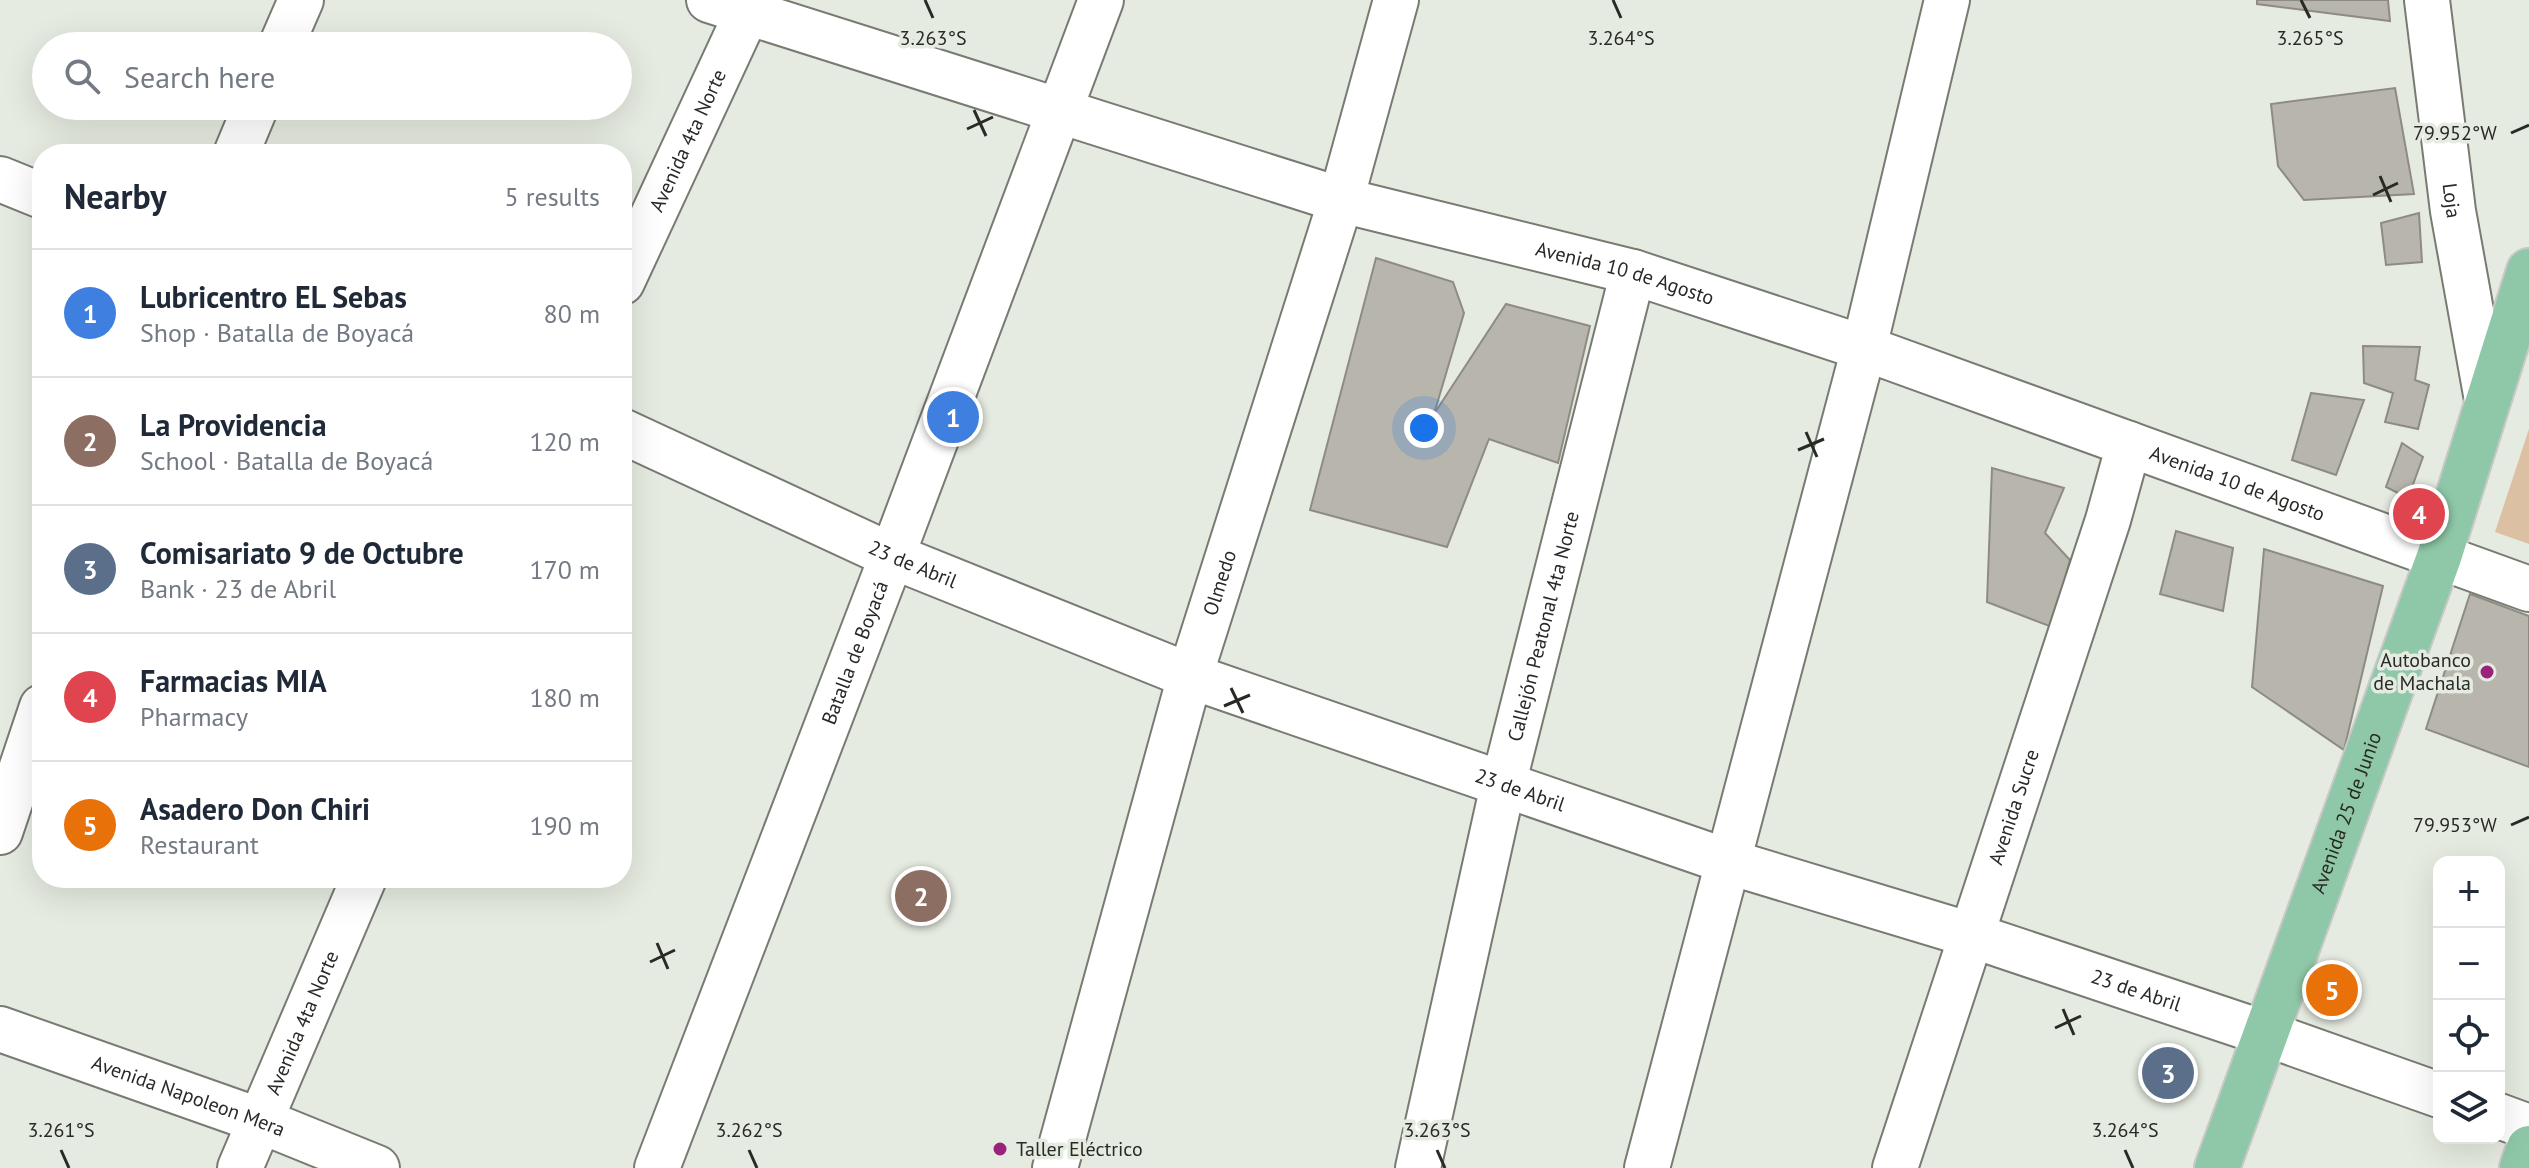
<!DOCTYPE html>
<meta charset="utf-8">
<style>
:root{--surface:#fff;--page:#f6f6f7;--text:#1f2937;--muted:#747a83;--line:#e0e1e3;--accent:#9b227b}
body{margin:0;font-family:"PT Sans",sans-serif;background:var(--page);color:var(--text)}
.controls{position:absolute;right:24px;bottom:24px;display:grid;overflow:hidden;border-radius:16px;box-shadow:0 8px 32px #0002}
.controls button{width:72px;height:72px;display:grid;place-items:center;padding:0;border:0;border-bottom:2px solid var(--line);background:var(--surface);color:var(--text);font:40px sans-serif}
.you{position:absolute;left:1424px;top:428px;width:28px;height:28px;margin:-20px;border:6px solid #fff;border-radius:50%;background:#1a73e8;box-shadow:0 0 0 12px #1a73e833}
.badge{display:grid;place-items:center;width:52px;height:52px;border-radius:50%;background:var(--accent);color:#fff;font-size:26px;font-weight:700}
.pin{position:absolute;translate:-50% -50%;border:4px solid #fff;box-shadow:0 2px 8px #0006}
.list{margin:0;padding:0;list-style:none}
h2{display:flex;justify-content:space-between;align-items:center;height:104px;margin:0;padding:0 32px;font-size:34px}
h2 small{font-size:26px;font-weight:400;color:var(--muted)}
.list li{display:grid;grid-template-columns:52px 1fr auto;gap:24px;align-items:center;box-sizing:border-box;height:128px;padding:0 32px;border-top:2px solid var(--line)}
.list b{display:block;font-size:30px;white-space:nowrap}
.list p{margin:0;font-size:26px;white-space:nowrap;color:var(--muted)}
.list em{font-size:26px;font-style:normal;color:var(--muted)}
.icon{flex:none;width:44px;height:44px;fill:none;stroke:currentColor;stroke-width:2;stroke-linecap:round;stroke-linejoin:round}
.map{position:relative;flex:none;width:2529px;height:1168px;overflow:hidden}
.search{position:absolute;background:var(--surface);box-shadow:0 8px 32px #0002;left:32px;top:32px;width:600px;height:88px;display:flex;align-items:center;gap:20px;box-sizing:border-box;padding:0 28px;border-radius:44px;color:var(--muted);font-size:30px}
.panel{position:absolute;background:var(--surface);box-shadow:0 8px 32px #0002;left:32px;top:144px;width:600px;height:744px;border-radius:32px}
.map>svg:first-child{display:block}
.green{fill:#dcc0a3}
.building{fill:#b8b6ac;stroke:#8e8c82;stroke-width:2}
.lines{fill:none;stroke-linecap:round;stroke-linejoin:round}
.minor-casing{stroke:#777b72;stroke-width:48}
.major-casing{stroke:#c7c8c7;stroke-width:48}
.minor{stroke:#fff;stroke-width:44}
.major{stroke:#8fc8a8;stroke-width:44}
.ticks{fill:none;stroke:#282a26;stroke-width:3}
.poi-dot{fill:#9b227b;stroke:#e6ebe1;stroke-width:3}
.labels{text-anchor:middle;stroke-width:7;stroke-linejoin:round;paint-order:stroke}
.street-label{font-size:20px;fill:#282a26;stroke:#e6ebe1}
.poi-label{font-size:20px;fill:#282a26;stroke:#e6ebe1;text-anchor:end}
.ticks-label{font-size:20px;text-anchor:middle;fill:#282a26;stroke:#e6ebe1;stroke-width:7;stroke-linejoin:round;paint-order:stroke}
</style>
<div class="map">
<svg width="2529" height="1168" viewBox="0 0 2529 1168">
<rect width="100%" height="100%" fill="#e6ebe1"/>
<polygon class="green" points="2529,429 2529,544 2495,532"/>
<g class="building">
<polygon points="2257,0 2388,0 2390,21 2257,4"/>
<polygon points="2395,88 2414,194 2304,200 2278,166 2271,104"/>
<polygon points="2419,213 2422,262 2386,265 2381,223"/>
<polygon points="1376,258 1453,282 1464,313 1434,414 1506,304 1590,326 1558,463 1489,439 1447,547 1310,510"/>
<polygon points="2363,346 2420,347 2415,380 2429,385 2418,429 2385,422 2393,393 2364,383"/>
<polygon points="2311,393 2364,400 2336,475 2292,460"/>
<polygon points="2402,443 2423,457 2408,498 2386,487"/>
<polygon points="1992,468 2064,488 2045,533 2070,560 2052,627 1987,602"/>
<polygon points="2176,531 2233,548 2223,611 2160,594"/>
<polygon points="2264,549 2383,586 2344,750 2252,687"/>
<polygon points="2470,594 2529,616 2529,767 2426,729"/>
</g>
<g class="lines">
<defs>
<g id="minor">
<path id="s1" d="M709,0L1341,200L1633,272L1864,348L2529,589"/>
<path id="s2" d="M2427,0L2453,211L2487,400"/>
<polyline points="281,46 301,0"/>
<polyline points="236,154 256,106"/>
<polyline points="0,179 42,196"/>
<path id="s3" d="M622,282L753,0"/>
<path id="s4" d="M622,431L892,556L1190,676L1726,861L1971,935L2264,1033L2439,1095"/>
<polyline points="0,832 42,707"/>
<path id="s5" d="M0,1029L261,1121L377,1168"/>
<polyline points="2499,1116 2529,1127"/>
<path id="s6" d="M240,1168L364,878"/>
<path id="s7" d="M657,1168L892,556L1101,0"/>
<path id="s8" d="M1055,1168L1190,676L1341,200L1396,0"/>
<path id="s9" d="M1418,1168L1503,785L1633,272"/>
<polyline points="1647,1168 1864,348 1947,0"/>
<path id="s10" d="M1895,1168L2108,520L2129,444"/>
</g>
<g id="major">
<path id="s11" d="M2217,1168L2439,557L2529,271"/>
<polyline points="2522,1168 2529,1148"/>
</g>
</defs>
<use href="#minor" class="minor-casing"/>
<use href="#major" class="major-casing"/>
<use href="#minor" class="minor"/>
<use href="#major" class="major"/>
</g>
<path class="ticks" d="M925,0L933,18M1613,0L1621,18M2301,0L2310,18M974,110L986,136M967,129L993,117M2511,133L2529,125M2380,176L2391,202M2373,195L2398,183M1806,432L1817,457M1798,450L1824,439M1231,688L1243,713M1224,706L1250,695M2511,825L2529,817M657,943L668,969M650,962L675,950M2063,1009L2074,1035M2055,1028L2081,1016M61,1150L69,1168M749,1150L757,1168M1437,1150L1445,1168M2125,1150L2133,1168"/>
<g class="poi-dot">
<circle cx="2487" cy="672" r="8"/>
<circle cx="1000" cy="1149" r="8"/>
</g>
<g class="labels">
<g class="street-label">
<text dy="7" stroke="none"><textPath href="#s3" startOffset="156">Avenida 4ta Norte</textPath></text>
<text dy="7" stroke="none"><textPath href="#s2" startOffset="202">Loja</textPath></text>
<text dy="7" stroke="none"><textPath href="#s1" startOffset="956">Avenida 10 de Agosto</textPath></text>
<text dy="7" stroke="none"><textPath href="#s1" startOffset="1604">Avenida 10 de Agosto</textPath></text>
<text dy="7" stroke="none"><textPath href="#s4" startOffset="320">23 de Abril</textPath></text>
<text dy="7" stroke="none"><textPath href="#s8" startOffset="608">Olmedo</textPath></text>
<text dy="7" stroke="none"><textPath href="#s9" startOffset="556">Callejón Peatonal 4ta Norte</textPath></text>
<text dy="7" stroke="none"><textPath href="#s7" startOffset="552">Batalla de Boyacá</textPath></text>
<text dy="7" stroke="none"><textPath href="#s4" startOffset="968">23 de Abril</textPath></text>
<text dy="7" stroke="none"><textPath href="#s10" startOffset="380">Avenida Sucre</textPath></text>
<text dy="7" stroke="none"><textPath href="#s11" startOffset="378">Avenida 25 de Junio</textPath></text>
<text dy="7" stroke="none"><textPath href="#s4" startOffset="1616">23 de Abril</textPath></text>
<text dy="7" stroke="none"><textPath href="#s6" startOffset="158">Avenida 4ta Norte</textPath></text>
<text dy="7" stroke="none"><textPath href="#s5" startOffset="200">Avenida Napoleon Mera</textPath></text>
</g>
<g class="poi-label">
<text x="2471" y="667">Autobanco<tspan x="2471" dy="23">de Machala</tspan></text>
<text x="1016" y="1156" text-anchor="start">Taller Eléctrico</text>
</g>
</g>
<g class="ticks-label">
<text x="933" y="45">3.263°S</text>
<text x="1621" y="45">3.264°S</text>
<text x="2310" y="45">3.265°S</text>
<text x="2455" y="140">79.952°W</text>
<text x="2455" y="832">79.953°W</text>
<text x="61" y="1137">3.261°S</text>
<text x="749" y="1137">3.262°S</text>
<text x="1437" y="1137">3.263°S</text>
<text x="2125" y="1137">3.264°S</text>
</g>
</svg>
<div class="controls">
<button>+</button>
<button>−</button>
<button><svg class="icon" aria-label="locate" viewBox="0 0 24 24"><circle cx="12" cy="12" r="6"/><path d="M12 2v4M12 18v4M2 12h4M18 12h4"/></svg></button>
<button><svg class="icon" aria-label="layers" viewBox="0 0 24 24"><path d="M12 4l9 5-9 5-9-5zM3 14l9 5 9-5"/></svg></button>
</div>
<div class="you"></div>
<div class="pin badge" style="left:953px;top:417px;background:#3f7fe0">1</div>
<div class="pin badge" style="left:921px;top:896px;background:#8d6e63">2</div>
<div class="pin badge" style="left:2168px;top:1073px;background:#5c6f8a">3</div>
<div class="pin badge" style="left:2419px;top:514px;background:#e0444e">4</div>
<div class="pin badge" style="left:2332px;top:990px;background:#e8710a">5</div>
<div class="search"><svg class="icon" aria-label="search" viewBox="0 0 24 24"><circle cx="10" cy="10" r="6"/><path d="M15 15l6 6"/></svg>Search here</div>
<section class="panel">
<h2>Nearby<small>5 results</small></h2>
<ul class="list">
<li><span class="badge" style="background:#3f7fe0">1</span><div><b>Lubricentro EL Sebas</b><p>Shop · Batalla de Boyacá</p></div><em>80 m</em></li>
<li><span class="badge" style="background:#8d6e63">2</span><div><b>La Providencia</b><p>School · Batalla de Boyacá</p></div><em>120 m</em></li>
<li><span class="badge" style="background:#5c6f8a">3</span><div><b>Comisariato 9 de Octubre</b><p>Bank · 23 de Abril</p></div><em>170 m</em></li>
<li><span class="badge" style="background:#e0444e">4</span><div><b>Farmacias MIA</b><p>Pharmacy</p></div><em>180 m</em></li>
<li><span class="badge" style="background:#e8710a">5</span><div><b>Asadero Don Chiri</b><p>Restaurant</p></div><em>190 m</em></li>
</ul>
</section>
</div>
